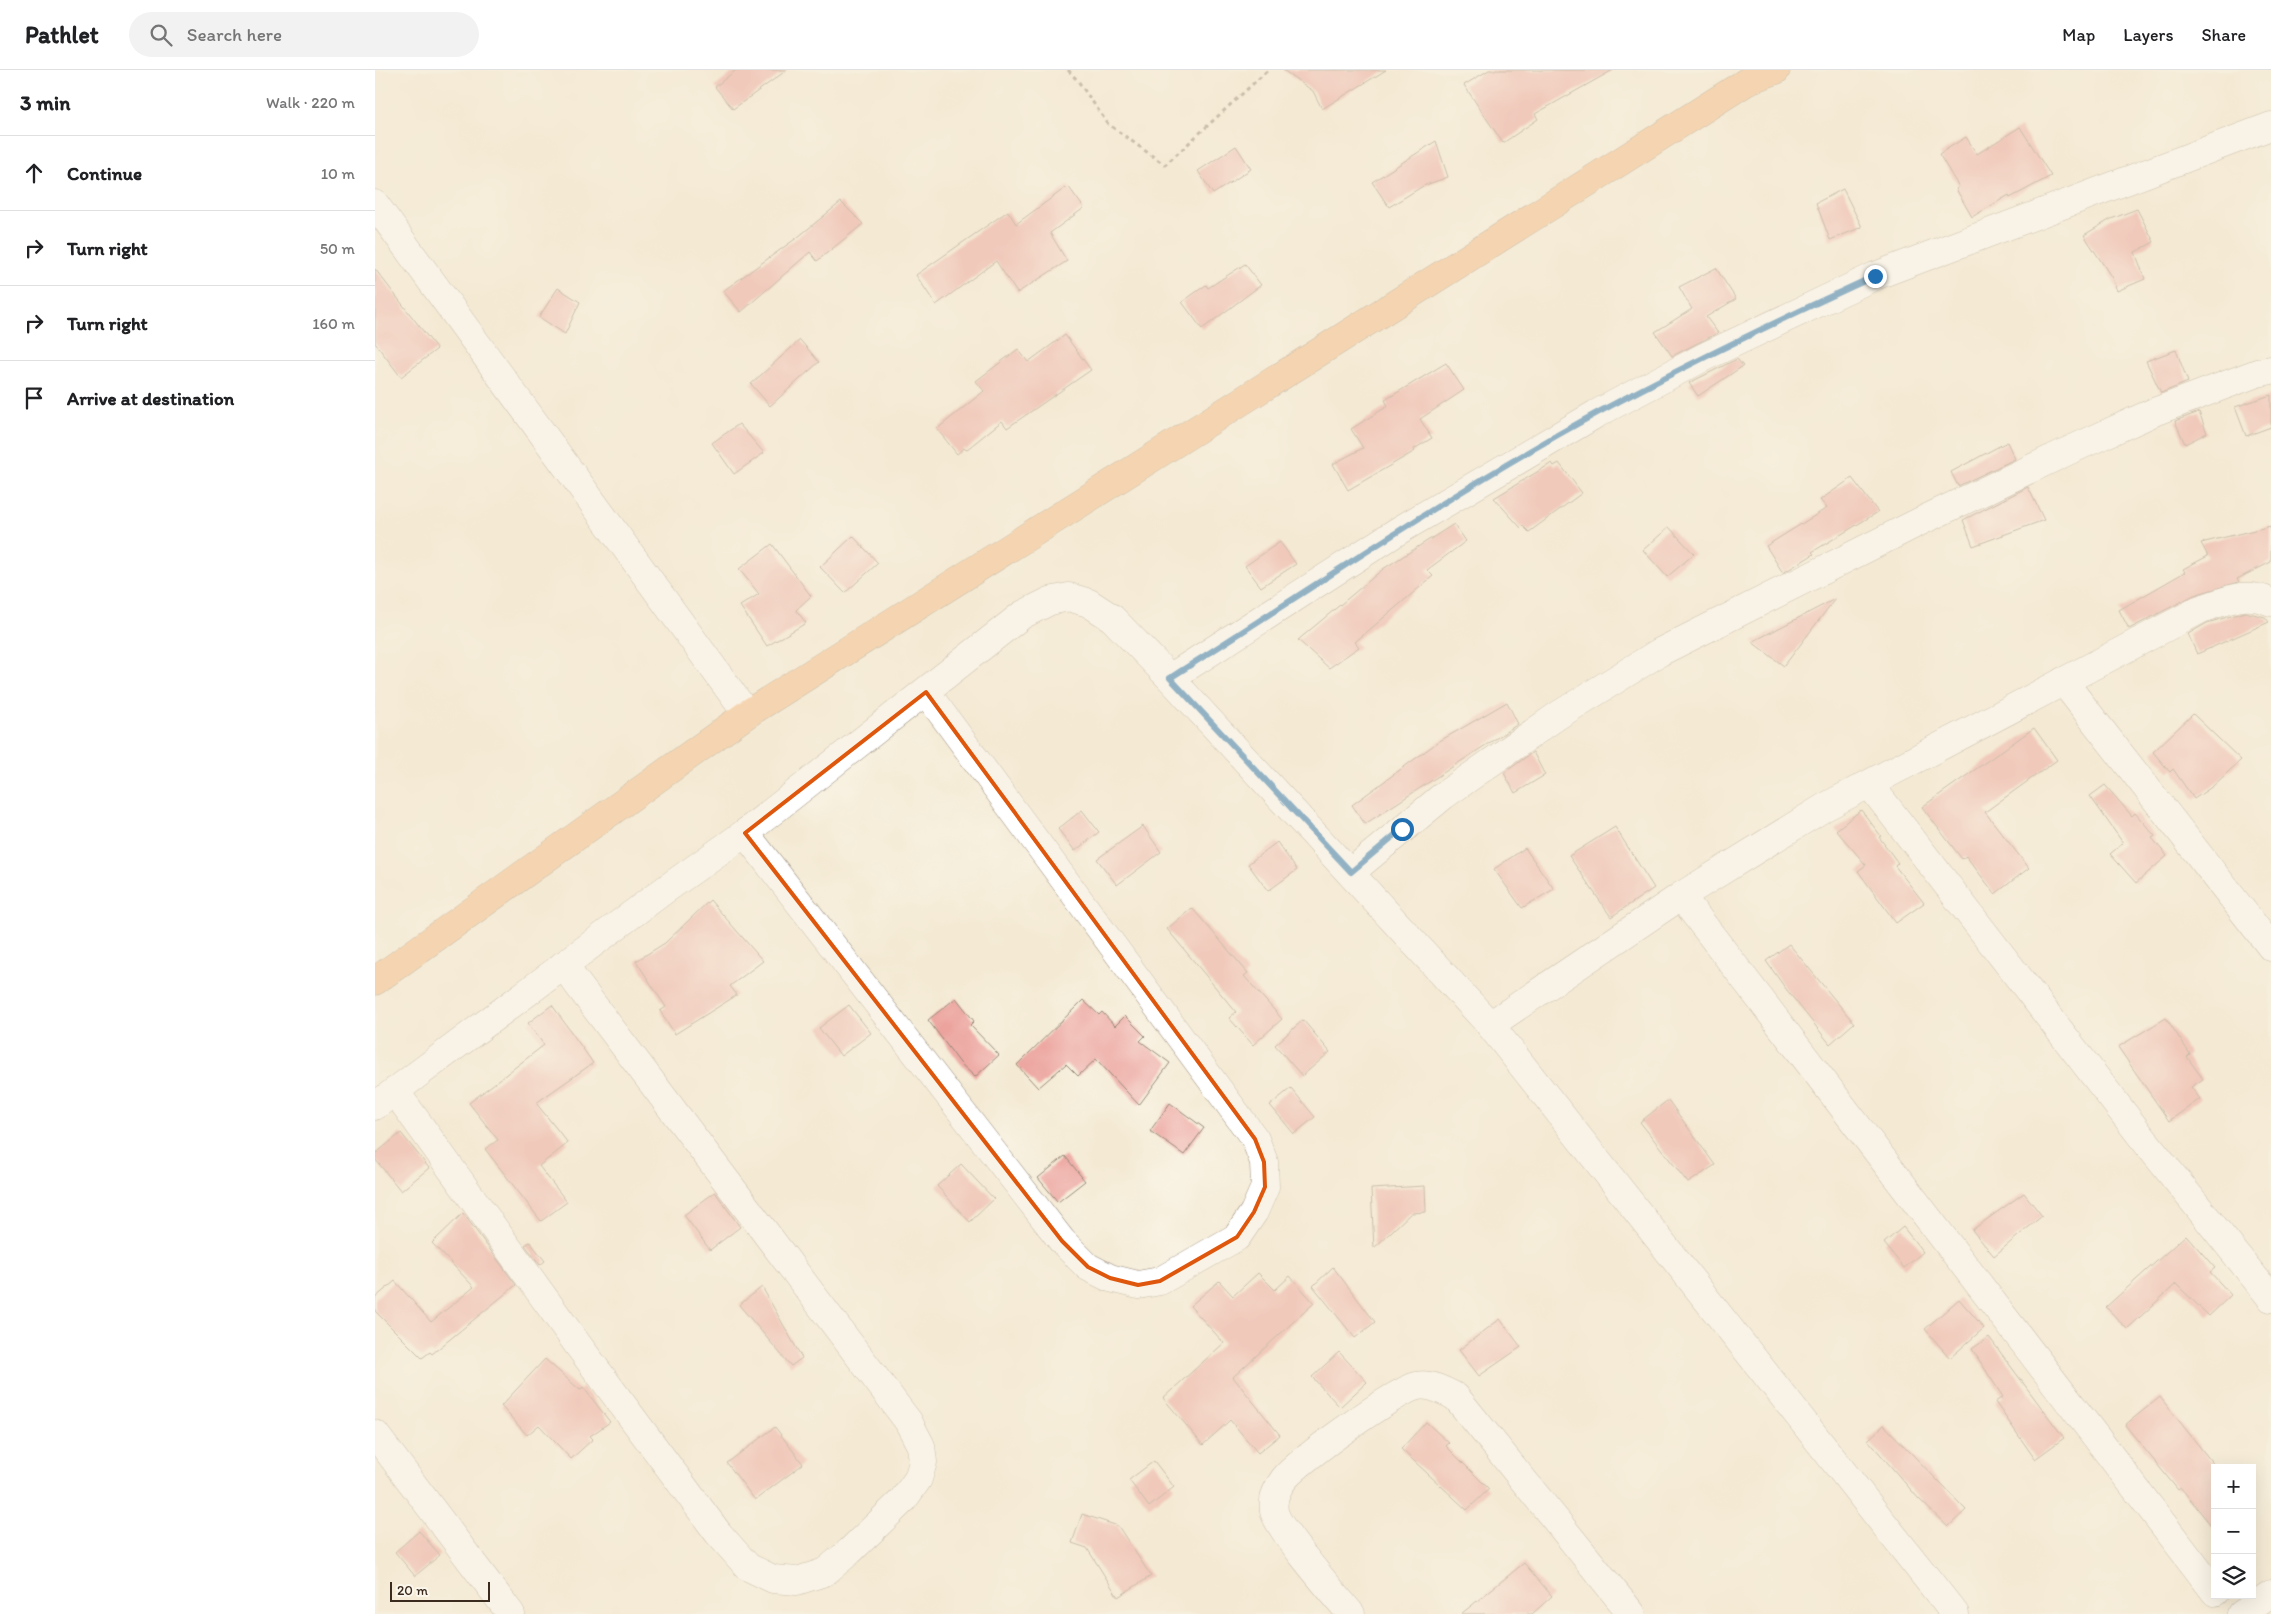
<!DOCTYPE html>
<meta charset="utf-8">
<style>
:root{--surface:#fff;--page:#f2f2f2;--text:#202124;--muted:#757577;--line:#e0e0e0}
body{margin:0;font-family:Itim,sans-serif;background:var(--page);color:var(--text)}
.controls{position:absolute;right:15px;bottom:15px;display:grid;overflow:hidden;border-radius:0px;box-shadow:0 5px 20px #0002}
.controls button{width:45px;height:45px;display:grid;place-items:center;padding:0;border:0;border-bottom:1px solid var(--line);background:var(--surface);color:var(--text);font:25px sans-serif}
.scale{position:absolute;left:15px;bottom:12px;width:100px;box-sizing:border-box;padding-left:5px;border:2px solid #3b2a1e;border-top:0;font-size:14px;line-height:18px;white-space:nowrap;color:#3b2a1e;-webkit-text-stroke:4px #fbf7ec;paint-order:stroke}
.stop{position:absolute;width:15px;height:15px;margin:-11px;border:4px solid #1f6fb2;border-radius:50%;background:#fff}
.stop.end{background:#1f6fb2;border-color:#fff;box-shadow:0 1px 5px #0008}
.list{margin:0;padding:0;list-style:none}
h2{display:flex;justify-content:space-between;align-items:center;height:65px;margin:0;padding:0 20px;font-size:21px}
h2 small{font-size:16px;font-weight:400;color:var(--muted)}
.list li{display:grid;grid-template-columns:32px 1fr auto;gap:15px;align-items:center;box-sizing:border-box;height:75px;padding:0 20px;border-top:1px solid var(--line)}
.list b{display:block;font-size:19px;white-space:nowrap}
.list em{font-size:16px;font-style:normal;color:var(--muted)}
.icon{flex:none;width:28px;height:28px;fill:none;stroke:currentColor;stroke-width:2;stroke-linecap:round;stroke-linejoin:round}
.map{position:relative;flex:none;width:1896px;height:1544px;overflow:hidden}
header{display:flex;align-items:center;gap:30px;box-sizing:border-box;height:70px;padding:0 25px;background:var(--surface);border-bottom:1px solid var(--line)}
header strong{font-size:24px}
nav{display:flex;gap:28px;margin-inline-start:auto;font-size:18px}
.search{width:350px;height:45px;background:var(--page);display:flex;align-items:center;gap:12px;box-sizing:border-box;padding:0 18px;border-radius:28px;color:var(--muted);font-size:19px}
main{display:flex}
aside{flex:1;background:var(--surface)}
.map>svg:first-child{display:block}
.building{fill:#eca29d}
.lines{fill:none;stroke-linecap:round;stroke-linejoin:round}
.minor-casing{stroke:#988a79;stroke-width:29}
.major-casing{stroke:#988a79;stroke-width:29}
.path{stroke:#988a79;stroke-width:3;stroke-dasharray:4 4;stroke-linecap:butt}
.minor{stroke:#fff;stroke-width:28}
.major{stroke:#f7bd88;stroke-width:28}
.route{stroke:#1f6fb2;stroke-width:6}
.marked{fill:none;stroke:#df570d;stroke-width:4;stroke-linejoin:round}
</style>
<header>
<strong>Pathlet</strong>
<div class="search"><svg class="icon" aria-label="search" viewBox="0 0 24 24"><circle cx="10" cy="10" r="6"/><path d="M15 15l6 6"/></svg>Search here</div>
<nav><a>Map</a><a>Layers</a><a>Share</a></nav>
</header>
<main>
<aside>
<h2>3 min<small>Walk · 220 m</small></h2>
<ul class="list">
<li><svg class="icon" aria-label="ahead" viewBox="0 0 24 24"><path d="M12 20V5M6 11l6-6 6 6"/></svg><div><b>Continue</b></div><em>10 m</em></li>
<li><svg class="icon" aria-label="right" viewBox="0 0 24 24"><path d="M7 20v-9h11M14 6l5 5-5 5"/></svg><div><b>Turn right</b></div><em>50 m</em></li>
<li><svg class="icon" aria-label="right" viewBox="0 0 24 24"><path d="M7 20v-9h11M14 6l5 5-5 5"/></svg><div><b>Turn right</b></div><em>160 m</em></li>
<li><svg class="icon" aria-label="arrive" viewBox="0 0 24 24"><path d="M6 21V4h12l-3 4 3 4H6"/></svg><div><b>Arrive at destination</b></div></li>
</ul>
</aside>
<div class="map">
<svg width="1896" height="1544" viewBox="0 0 1896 1544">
<rect width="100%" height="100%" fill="#fbf7ec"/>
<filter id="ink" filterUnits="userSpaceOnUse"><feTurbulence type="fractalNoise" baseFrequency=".02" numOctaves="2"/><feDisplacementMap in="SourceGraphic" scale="10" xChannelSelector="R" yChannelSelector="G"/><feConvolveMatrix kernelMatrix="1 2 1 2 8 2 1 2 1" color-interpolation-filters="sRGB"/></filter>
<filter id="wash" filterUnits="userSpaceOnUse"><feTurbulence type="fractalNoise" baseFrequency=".0096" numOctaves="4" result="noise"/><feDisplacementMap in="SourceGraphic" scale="20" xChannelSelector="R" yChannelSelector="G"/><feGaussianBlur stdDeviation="1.12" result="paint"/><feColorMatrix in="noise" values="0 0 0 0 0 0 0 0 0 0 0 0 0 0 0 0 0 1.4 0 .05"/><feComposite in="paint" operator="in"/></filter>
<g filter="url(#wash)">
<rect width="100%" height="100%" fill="#f4ead4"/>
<g id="blocks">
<g class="building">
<polygon points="361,0 412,0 358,39 340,17"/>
<polygon points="908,0 1011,0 947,39 938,21"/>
<polygon points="1114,0 1238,0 1160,44 1163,49 1128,73 1089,15"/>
<polygon points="1645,57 1676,106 1635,128 1634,125 1597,147 1581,119 1584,117 1564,84 1591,67 1602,84"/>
<polygon points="1061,71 1073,107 1048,116 1014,137 997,112"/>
<polygon points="861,76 876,99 838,124 823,101"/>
<polygon points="693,116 709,138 675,163 692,191 642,223 621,191 561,235 541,205 633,141 641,154"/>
<polygon points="1468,119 1487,157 1455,170 1441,133"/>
<polygon points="466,132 488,154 442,191 435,182 366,242 348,221 423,167"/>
<polygon points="1762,139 1779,172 1760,182 1770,209 1742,221 1737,208 1709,165 1736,149"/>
<polygon points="870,194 886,215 827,259 807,232 831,215 833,218"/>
<polygon points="1341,198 1361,229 1331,247 1343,263 1297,286 1280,262 1317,239 1304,217"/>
<polygon points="0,199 62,279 26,307 0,273"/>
<polygon points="183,218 205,232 190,264 164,247"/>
<polygon points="690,265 716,300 632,358 627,351 591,380 589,378 582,384 562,359 609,321 601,311 643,279 653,292"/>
<polygon points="425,270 444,292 395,336 376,314"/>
<polygon points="1801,280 1813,312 1786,323 1771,291"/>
<polygon points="1362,289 1368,296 1323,326 1314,313"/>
<polygon points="1071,293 1089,320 1045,349 1057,368 1039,379 1040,381 973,420 958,394 988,378 976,359 1013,336 1010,330"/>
<polygon points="1896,325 1896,357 1871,366 1860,337"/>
<polygon points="1824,342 1832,363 1810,374 1800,351"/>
<polygon points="364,354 389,383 359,404 337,373"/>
<polygon points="1632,372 1640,389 1583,416 1576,402"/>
<polygon points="1177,393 1179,396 1184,393 1207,423 1154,462 1148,456 1146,458 1119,428"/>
<polygon points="1477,408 1503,442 1437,482 1439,484 1408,503 1391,476 1452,438 1445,430"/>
<polygon points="1653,417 1669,450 1598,476 1588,450"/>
<polygon points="1079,454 1091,471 1052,500 1058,506 980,572 984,577 954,598 923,570 1008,499"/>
<polygon points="1896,456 1896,492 1862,509 1864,512 1819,525 1754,559 1744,540 1810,502 1808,499 1833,486 1826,473"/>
<polygon points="1294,457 1319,484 1292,507 1268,480"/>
<polygon points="478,466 503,493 470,523 445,497"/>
<polygon points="905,472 921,494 886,517 870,496"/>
<polygon points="397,474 436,526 421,540 431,553 392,576 365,536 384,524 364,499"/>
<polygon points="1460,529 1409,596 1377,572"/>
<polygon points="1870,542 1890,547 1894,552 1822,584 1813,564 1832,553"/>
<polygon points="1132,632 1143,654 990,754 977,735 1063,672"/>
<polygon points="1818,644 1866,690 1838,716 1819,729 1798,699 1795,702 1778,682"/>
<polygon points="1659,658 1682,690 1610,742 1654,798 1620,824 1591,786 1587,789 1547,737"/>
<polygon points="1158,682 1170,705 1140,723 1129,703"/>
<polygon points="1730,715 1757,746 1760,743 1780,766 1777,768 1792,786 1761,813 1735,784 1748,773 1715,726"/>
<polygon points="707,740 724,762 700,781 683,759"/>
<polygon points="1486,740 1506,766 1504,767 1523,793 1520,796 1549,833 1521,853 1483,801 1491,795 1461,760"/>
<polygon points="768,756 786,782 742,815 722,789"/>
<polygon points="1240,757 1279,818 1236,847 1194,786"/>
<polygon points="902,772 922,800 893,821 873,794"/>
<polygon points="1150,778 1179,819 1147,838 1119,799"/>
<polygon points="335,830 388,891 355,916 362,925 300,964 285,941 291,937 261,891 290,873"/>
<polygon points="817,838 873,903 869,906 907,949 878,975 854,948 861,942 792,859"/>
<polygon points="1414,874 1479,953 1455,974 1411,919 1391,891"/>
<polygon points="581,928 599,951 595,955 624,985 600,1007 585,993 553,950"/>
<polygon points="708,930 724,945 727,942 740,956 750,946 770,966 765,971 795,993 764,1035 721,989 703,1006 691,994 663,1018 642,995"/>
<polygon points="177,935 218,993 161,1033 193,1073 164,1096 192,1132 166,1151 110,1079 123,1070 94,1033 169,975 153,953"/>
<polygon points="474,935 496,963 466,986 444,958"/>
<polygon points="1791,948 1815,984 1812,987 1828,1009 1816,1017 1825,1029 1794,1051 1743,977"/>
<polygon points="928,950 955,982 927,1006 900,975"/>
<polygon points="916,1018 940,1047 919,1064 895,1035"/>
<polygon points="1293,1030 1340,1095 1313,1113 1265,1052"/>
<polygon points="795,1033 829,1058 809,1085 775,1061"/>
<polygon points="26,1063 54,1098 26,1121 0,1089 0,1084"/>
<polygon points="690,1086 710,1111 683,1132 663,1108"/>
<polygon points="586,1094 619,1129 595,1152 562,1116"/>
<polygon points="1050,1116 1051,1142 1036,1143 999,1178 996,1119"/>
<polygon points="340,1122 365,1157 335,1180 309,1145"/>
<polygon points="1649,1123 1667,1146 1619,1186 1597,1160"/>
<polygon points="88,1143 141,1215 57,1284 55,1282 47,1288 0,1241 0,1228 20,1211 56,1252 99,1217 57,1173"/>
<polygon points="1528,1157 1548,1182 1529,1198 1509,1173"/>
<polygon points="1811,1165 1840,1198 1835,1202 1856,1225 1834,1246 1801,1214 1752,1259 1731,1237"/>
<polygon points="155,1172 170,1191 165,1195 150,1175"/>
<polygon points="958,1197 1000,1252 980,1268 938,1216"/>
<polygon points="883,1203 900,1220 915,1206 939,1233 858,1307 905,1365 883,1383 855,1350 828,1375 788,1328 849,1273 815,1236 844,1211 858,1226"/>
<polygon points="387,1217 427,1288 416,1296 364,1235"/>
<polygon points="1584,1229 1609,1258 1575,1288 1550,1259"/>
<polygon points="1125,1249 1146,1277 1104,1306 1084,1280"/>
<polygon points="1614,1267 1689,1368 1660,1389 1620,1332 1628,1327 1597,1279"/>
<polygon points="964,1282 992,1312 965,1337 937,1307"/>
<polygon points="170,1289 205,1320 208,1317 235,1352 215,1366 218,1369 196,1389 164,1355 152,1365 126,1336"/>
<polygon points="1785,1327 1840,1396 1840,1460 1806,1418 1803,1420 1750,1355"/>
<polygon points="1051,1352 1074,1373 1071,1376 1114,1419 1092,1440 1026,1379"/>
<polygon points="1509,1355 1591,1440 1573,1457 1543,1428 1493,1370"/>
<polygon points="400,1357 428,1394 380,1430 352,1393"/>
<polygon points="779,1391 799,1417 774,1437 754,1410"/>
<polygon points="707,1444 743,1456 776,1506 743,1527 712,1478 697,1473"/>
<polygon points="44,1461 65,1485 40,1506 20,1482"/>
<polygon points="1149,1493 1177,1526 1157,1544 1086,1544"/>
</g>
</g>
</g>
<g filter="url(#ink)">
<use href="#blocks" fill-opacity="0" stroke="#988a79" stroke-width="1"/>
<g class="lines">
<defs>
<g id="minor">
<polyline points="0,134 372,644"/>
<polyline points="795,608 1023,461 1221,344 1329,287 1500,206 1896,56"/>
<polyline points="1688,611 1896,877"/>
<polyline points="1495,715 1766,1066 1896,1228"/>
<polyline points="370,763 687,1171 713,1197 735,1208 763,1215 785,1211 862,1167 879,1142 890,1117 889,1092 880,1069 551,622"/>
<polyline points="976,802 1068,726 1182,646 1285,582 1546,451 1693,381 1779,342 1882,303 1896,300"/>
<polyline points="1306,826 1840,1522"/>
<path d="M1115,955L1306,826L1450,737L1826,539C1852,531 1869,520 1896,532"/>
<polyline points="20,1021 203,1275 343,1463 373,1497 398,1509 422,1511 450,1502 475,1481 528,1430 543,1409 548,1392 546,1376 533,1351 188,895"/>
<polyline points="0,1036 291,819 370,763 647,545 675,531 694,527 714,533 737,548 795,608 1115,955 1580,1544"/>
<polyline points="0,1364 136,1544"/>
<path d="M976,1544C961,1526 902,1458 899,1441C897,1429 902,1418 909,1409C923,1391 1020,1321 1042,1316C1055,1313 1070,1321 1081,1327L1257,1544"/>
<polyline points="1867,1544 1896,1524"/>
</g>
<polyline id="major" points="0,911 372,644 1376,9 1401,0"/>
</defs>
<use href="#minor" class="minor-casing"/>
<use href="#major" class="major-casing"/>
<polyline class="path" points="693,0 703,11 733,54 790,95 893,0"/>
<use href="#minor" class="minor"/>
<use href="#major" class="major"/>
</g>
</g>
<g class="lines" filter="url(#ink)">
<path class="route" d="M1027,759L976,802L795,608C936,519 1075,423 1222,343C1313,294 1406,249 1500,206"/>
</g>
<path d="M0 0H1896V1544H0ZM551,622L880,1069L889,1092L890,1117L879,1142L862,1167L785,1211L763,1215L735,1208L713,1197L687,1171L370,763Z" fill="#f4ead4" fill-opacity=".55" fill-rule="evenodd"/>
<path class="marked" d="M551,622L880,1069L889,1092L890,1117L879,1142L862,1167L785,1211L763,1215L735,1208L713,1197L687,1171L370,763Z"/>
</svg>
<div class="controls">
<button>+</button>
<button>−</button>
<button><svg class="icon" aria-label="layers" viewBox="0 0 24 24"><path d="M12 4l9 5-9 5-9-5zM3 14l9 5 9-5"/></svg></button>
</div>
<div class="scale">20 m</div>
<div class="stop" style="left:1027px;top:759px"></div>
<div class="stop end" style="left:1500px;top:206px"></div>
</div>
</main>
